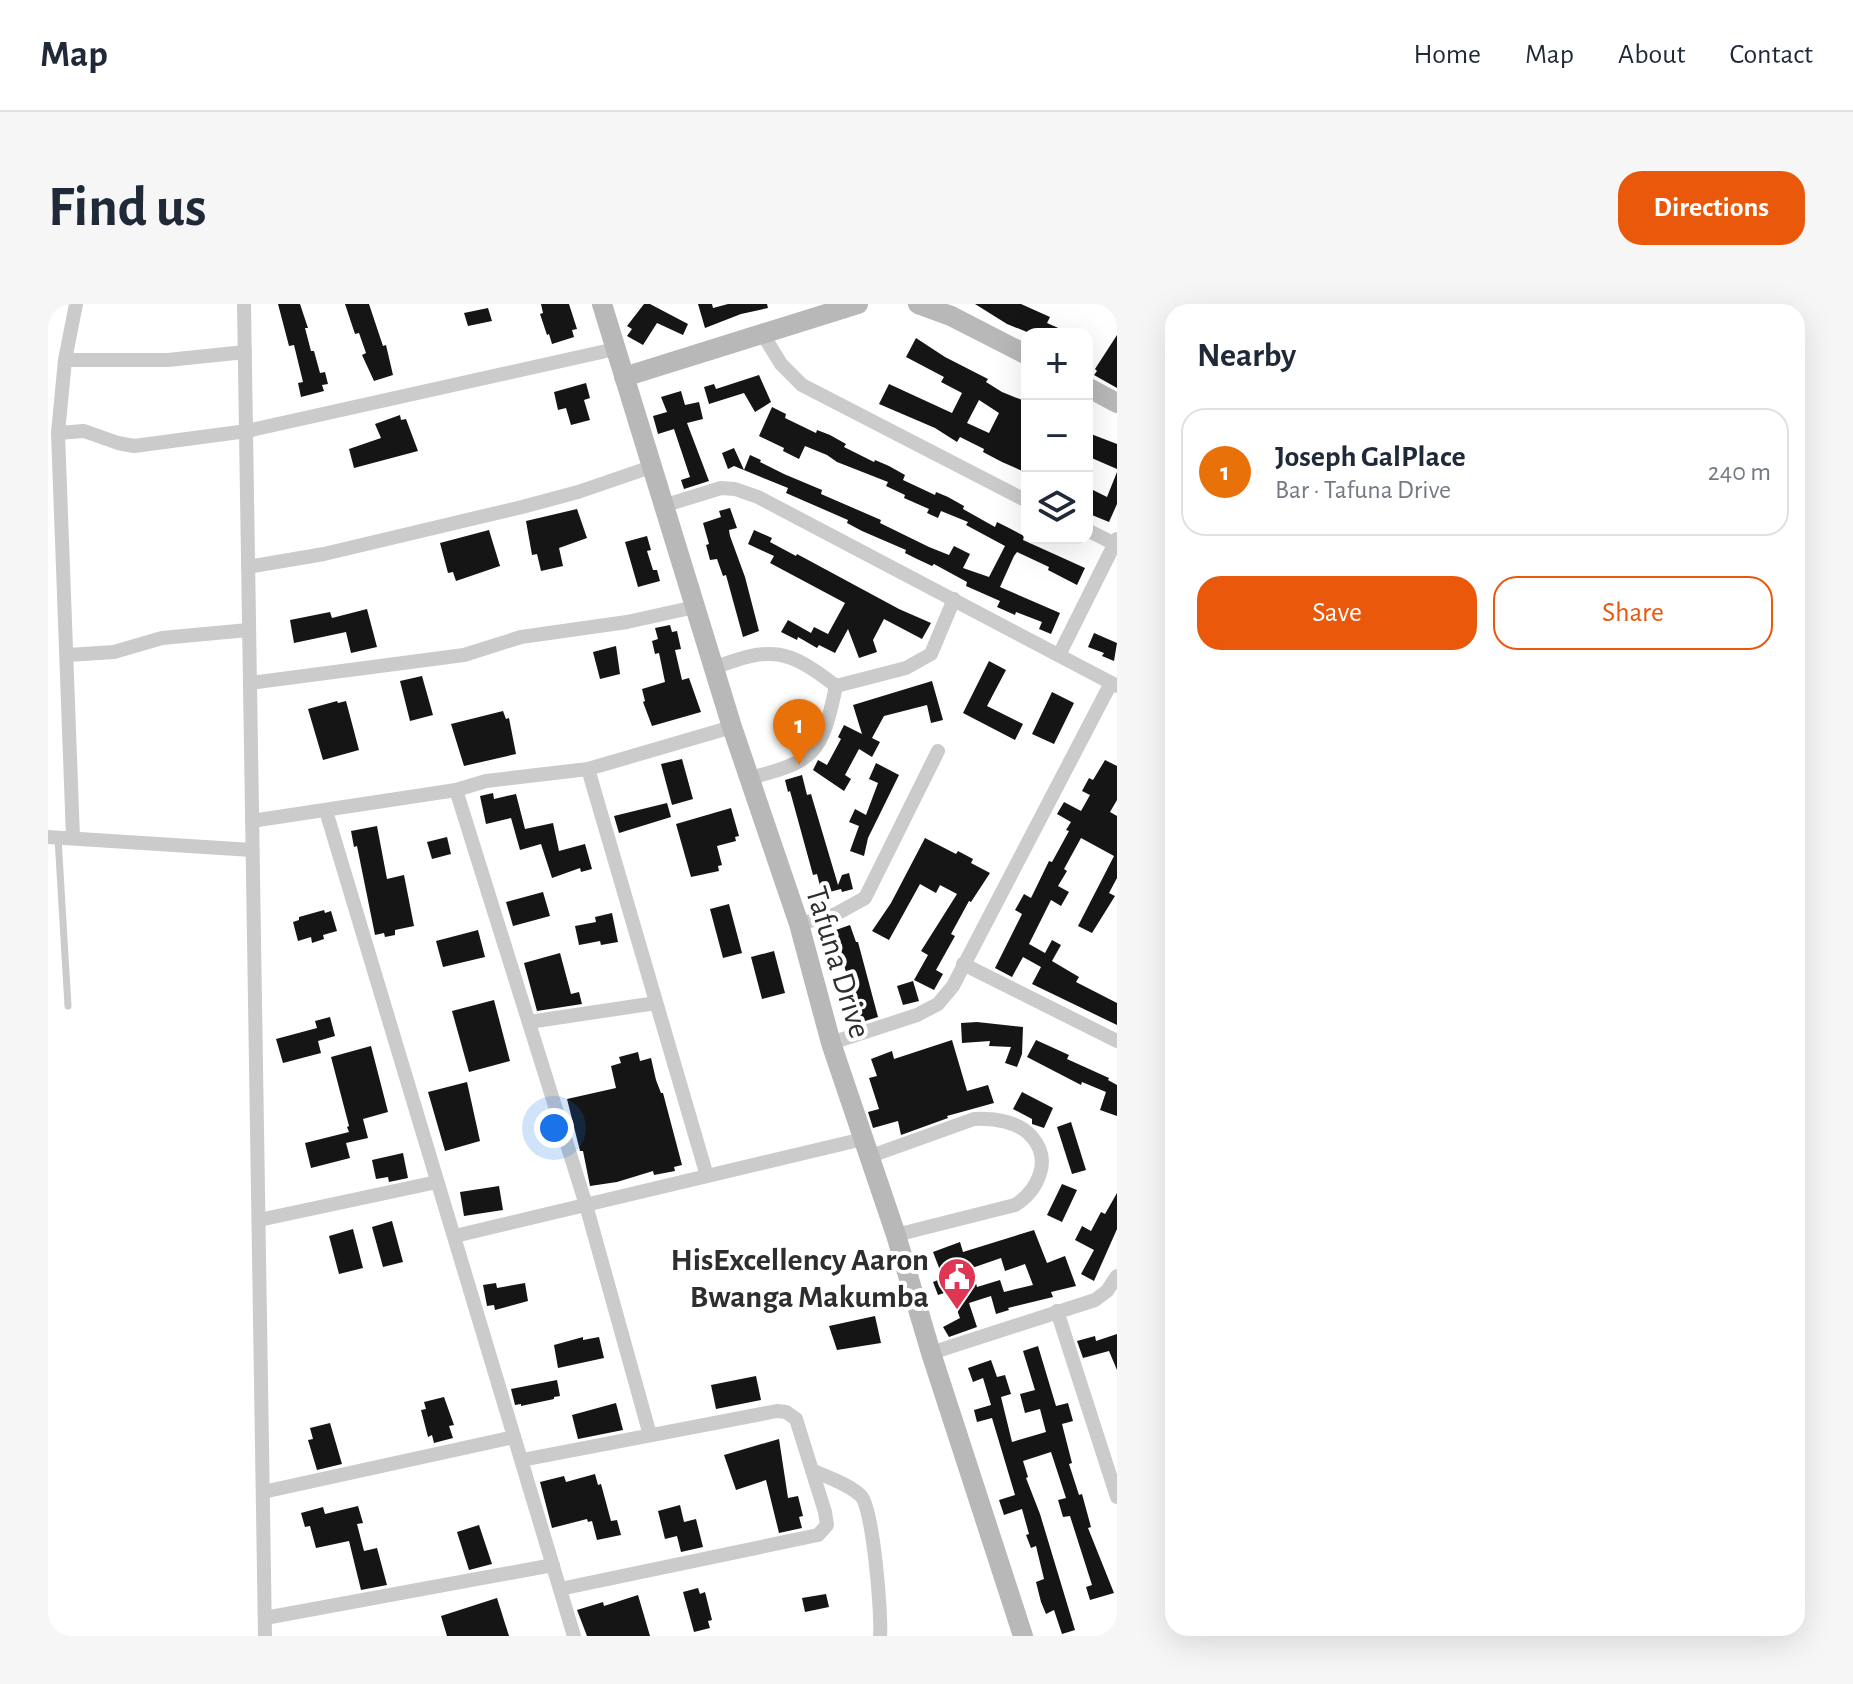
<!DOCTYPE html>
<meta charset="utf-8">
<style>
:root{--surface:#fff;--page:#f6f6f7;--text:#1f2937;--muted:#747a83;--line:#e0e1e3;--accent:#ea580c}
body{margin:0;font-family:"Alegreya Sans",sans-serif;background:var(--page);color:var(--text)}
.controls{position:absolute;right:24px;top:24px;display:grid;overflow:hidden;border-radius:16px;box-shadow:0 8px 32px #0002}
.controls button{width:72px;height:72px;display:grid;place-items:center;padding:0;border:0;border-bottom:2px solid var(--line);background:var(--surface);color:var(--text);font:40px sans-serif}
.you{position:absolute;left:506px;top:824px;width:28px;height:28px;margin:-20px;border:6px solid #fff;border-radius:50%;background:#1a73e8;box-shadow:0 0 0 12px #1a73e833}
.badge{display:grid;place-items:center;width:52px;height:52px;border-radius:50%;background:var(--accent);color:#fff;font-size:26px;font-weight:700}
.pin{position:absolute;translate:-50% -66px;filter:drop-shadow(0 2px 4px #0008)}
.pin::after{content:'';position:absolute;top:42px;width:28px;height:24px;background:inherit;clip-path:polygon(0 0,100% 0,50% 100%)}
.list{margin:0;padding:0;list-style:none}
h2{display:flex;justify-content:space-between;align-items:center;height:104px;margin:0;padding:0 32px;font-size:34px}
h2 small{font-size:26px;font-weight:400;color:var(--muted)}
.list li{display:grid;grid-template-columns:52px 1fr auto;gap:24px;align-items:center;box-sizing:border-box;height:128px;margin:0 16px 16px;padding:0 16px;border:2px solid var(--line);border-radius:24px}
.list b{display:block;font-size:30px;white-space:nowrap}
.list p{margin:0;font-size:26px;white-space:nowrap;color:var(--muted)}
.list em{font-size:26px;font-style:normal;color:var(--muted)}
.actions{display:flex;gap:16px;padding:24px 32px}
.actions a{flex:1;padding:18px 0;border:2px solid var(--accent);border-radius:24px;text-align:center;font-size:28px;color:var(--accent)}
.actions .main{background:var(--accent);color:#fff}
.icon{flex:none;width:44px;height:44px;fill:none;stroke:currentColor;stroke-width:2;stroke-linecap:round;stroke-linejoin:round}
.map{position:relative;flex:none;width:1069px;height:1332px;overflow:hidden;border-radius:24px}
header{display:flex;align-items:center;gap:48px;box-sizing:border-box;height:112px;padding:0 40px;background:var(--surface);border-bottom:2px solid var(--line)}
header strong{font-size:38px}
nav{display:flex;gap:44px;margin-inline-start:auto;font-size:28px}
.intro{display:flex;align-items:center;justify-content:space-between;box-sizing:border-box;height:192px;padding:0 48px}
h1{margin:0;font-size:56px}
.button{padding:20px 36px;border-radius:24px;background:var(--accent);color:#fff;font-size:28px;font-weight:700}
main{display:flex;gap:48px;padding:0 48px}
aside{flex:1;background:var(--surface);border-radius:24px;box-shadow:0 8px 32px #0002}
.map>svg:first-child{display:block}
.building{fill:#151515;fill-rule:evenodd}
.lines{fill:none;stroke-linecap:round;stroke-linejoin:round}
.lane{stroke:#cbcbcb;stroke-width:7}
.street{stroke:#cbcbcb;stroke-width:14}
.secondary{stroke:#b8b8b8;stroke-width:20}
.labels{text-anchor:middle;stroke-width:8;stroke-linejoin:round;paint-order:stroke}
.street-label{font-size:32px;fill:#2e2e2e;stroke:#fff}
.poi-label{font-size:32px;font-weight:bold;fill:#2e2e2e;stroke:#fff;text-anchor:end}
</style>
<header>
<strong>Map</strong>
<nav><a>Home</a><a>Map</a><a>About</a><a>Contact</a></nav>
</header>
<div class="intro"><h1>Find us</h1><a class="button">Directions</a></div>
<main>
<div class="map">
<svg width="1069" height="1332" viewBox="0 0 1069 1332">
<rect width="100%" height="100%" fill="#fff"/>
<g class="building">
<polygon points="230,0 252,0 260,24 257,24 263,47 266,47 272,69 277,68 280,80 274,81 276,87 253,93 250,79 255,78 246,41 241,42"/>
<polygon points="297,0 321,0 335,42 338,41 345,71 326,77 314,51 318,49 311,29 307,30"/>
<polygon points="493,0 521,0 529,25 524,26 526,33 504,40 501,30 499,31 492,10 495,9"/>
<polygon points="596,0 602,0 640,20 635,31 609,19 595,41 579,32 584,25 579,22"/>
<polygon points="650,0 664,0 665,4 680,0 719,0 720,4 693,10 657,24"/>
<polygon points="927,0 973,0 1002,13 999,19 1024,30 978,30 979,28 959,20"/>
<polygon points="440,4 444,17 420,22 416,9"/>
<polygon points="1069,31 1069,84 1046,71 1049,67 1047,65"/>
<path d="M868,34L897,53L940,75L938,78L954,88L979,98V169L954,158L935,148L936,145L912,133L909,138L887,124L831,100L841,80L904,109L914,89L893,78L896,73L858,53ZM931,96L951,109L941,129L919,119Z"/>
<polygon points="711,71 723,98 707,108 696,89 661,100 656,83 666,80 668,85"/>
<polygon points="538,79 542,94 536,96 542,116 523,121 518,104 510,106 506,88"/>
<polygon points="633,87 637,101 651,98 655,115 639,119 661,177 636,185 633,176 642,173 626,125 610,130 605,112 619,108 613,93"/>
<polygon points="724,103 738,110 737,114 768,129 769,126 782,131 798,140 796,143 826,158 827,156 841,162 857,171 855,176 887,191 888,188 900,193 916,202 915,205 947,223 949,218 961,224 976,232 975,236 1037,264 1029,281 1000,266 1001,263 969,248 966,252 952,283 1012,309 1003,330 991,325 994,318 968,308 967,311 949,303 952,297 918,282 919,278 886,260 884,262 869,255 857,249 858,246 814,227 799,219 800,216 738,189 740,184 686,162 680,165 674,149 686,144 696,166 702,151 713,156 712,158 736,170 774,186 773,190 833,216 832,219 881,243 901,251 906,242 922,250 915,264 941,273 957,242 918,221 920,218 893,207 890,214 879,209 881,205 856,194 857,191 838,182 840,178 789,158 779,151 757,142 751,155 735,147 736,144 711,132"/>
<polygon points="352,111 353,116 358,115 370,147 306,164 301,145 333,134 327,120"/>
<polygon points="1043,130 1069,140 1069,165 1039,152 1039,140"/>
<polygon points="1069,168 1069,200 1061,218 1039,209 1039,183 1059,193"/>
<polygon points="682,204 689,224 681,226 682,232 697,273 711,327 695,333 678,271 675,272 669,255 662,256 658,241 661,240 655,219 673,213 671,207"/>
<polygon points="529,205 539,234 511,244 515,262 493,267 489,250 484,251 478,217"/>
<polygon points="441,226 452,262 408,277 405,268 400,269 392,239"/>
<polygon points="706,226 724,234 722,238 748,252 749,250 851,305 883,319 874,335 836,315 825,336 829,348 811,354 800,325 787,349 771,341 769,344 750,333 749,336 733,328 740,316 763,329 766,323 780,330 797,299 722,259 726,252 700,240"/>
<polygon points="599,232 603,246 599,247 605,266 609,266 612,277 590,283 577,238"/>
<polygon points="319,305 329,343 303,349 298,328 246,339 242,316 282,308 284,314"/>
<polygon points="622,321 624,328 629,327 633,345 627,346 634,376 641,374 653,408 604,422 595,398 597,397 594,385 617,378 611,349 607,350 604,337 610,335 607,324"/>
<polygon points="1046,329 1069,339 1066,357 1054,352 1056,349 1040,343"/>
<polygon points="568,342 572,370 552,375 545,348"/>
<polygon points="941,357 958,366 939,402 975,420 967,436 915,409"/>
<polygon points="374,372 385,411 362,417 352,377"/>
<polygon points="884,377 895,416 883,419 879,401 836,412 824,434 832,438 824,453 811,445 797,471 803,475 796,487 765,466 770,456 779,461 793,435 790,433 796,421 814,430 805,401"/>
<polygon points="1004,388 1026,399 1006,440 984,430"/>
<polygon points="289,397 290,399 298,397 311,446 275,456 260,405"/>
<polygon points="455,407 458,415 461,414 468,450 416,462 403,420"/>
<polygon points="634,455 645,495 624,501 613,460"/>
<polygon points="1057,456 1069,462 1069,496 1062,508 1069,512 1069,574 1061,589 1067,592 1044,629 1030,622 1066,552 1033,534 1016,565 1019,567 1010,582 1021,588 1013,602 1003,596 981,640 997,649 1004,636 1013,641 1004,657 1031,673 1028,678 1069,699 1069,721 984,680 993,663 975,653 964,673 947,664 974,610 967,606 976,590 983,594 1001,557 1004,558 1021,527 1018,526 1023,518 1009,510 1016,498 1033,507 1042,491 1034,487 1041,474 1045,476"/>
<polygon points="828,459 851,471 820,534 816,552 802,547 811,522 801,518 807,505 818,511 830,479 821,475"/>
<polygon points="754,471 759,491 763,490 790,581 794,571 801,569 805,585 794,588 793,585 774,590 769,570 765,571 742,487 740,488 737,476"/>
<polygon points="445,489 446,495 468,490 477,525 505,519 511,547 537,540 544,565 533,568 532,564 504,574 493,540 472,546 463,514 438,520 432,492"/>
<polygon points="619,499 623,513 571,529 566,512"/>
<polygon points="683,504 691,532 687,533 688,537 669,542 674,561 670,562 671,567 643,573 628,520"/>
<polygon points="329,522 339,575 356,571 366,622 347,626 347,631 337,633 336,629 327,631 309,542 306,543 303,527"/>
<polygon points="399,533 403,550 384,555 379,538"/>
<polygon points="877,534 908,550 910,547 925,555 923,559 942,569 923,598 921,597 903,630 907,632 888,666 895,670 886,686 866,676 880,651 873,647 909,590 892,581 888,589 872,580 841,636 824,627 843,599"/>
<polygon points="495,588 502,612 465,622 458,598"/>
<polygon points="681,600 694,649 675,654 662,605"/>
<polygon points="276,606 277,609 283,607 289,627 275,631 276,635 264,639 263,633 250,637 245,618 251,616 251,613"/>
<polygon points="564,609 570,638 553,641 552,637 531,641 527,622 548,618 547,613"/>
<polygon points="802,621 808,638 810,638 830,713 814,718 785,627"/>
<polygon points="430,626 437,653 395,663 388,637"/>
<polygon points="726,647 737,689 714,695 703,653"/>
<polygon points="512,649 523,690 531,688 534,700 489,707 476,659"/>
<polygon points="865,677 871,697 855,701 849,682"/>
<polygon points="446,696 462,757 421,768 404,707"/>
<polygon points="282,713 287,732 270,737 273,749 235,759 228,735 269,724 267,717"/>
<polygon points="929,718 975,723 974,750 969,763 957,759 963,743 941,742 942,737 914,739 913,719"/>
<polygon points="904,736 919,787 940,781 946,799 899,812 900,814 853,831 850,817 825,824 820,808 831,805 821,774 829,772 823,755 844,747 846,755"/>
<polygon points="988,736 1021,751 1019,755 1061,774 1060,776 1069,781 1069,812 1052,806 1058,788 1034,778 1033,781 979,753"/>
<polygon points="323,742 340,808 315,815 320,834 298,839 302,854 263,864 257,839 301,828 299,823 301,822 283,753"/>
<polygon points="590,748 592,757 603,754 608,776 613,789 615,789 634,861 626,863 627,867 606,871 605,867 569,878 542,882 535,847 532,847 519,795 568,784 563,762 573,759 571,753"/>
<polygon points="419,778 432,837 397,847 380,788"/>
<polygon points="974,788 1005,804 996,824 984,820 984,815 965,805"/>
<polygon points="1023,818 1038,866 1024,870 1009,823"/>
<polygon points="355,849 360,874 341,878 340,873 328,875 324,856"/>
<polygon points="1014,880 1029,886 1014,918 999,911"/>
<polygon points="451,882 455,906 416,912 412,888"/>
<polygon points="1069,889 1069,925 1046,977 1033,970 1046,946 1027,936 1034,922 1043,927 1053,908 1057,910"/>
<polygon points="344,917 355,958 335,963 324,923"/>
<polygon points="305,925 315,964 291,970 281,932"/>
<path d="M986,926L999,959L1017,952L1028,982L1003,988L1005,993L960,1004L961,1006L948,1010L943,992L921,999L929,1023L901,1033L895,1023L912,1014L902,987L890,991L885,978L895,974L885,948L912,938L915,948ZM953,954L957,967L977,960L985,981L956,988L952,976L929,983L924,964Z"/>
<polygon points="448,979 449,984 477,979 480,997 447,1006 446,1001 439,1002 435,981"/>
<polygon points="827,1012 833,1039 789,1046 781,1022"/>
<polygon points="1069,1030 1069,1066 1061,1047 1035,1054 1029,1037 1047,1032 1048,1037"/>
<polygon points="535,1033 535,1036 551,1033 556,1054 510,1064 506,1041"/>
<polygon points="990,1042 1008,1102 1020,1099 1025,1117 1014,1120 1024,1159 1021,1160 1031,1191 1034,1190 1043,1223 1040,1224 1066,1289 1042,1296 1038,1283 1044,1281 1022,1212 1015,1213 1010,1196 1018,1194 1003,1148 975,1157 980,1173 978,1174 992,1210 1027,1326 1014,1330 1006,1306 998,1310 993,1298 988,1278 996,1275 988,1242 983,1244 978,1231 981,1230 974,1205 956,1211 951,1196 967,1191 944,1114 929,1118 926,1106 943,1101 935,1074 925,1078 920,1064 943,1056 949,1073 957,1071 963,1090 953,1093 964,1138 998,1128 992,1105 977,1109 972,1090 987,1086 975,1047"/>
<polygon points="708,1072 713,1096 668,1105 663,1081"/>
<polygon points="509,1076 512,1092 506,1093 506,1095 473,1102 473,1100 467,1101 463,1085"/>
<polygon points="396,1093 406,1121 401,1122 405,1134 386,1139 384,1131 380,1133 373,1106 378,1105 376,1098"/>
<polygon points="568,1099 575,1126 530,1135 524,1111"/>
<polygon points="282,1119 294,1160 269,1166 260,1136 265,1135 262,1124"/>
<polygon points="731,1135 740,1194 750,1192 755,1212 751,1213 754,1224 731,1229 718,1176 688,1186 676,1151"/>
<polygon points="547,1170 550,1181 553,1180 563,1217 569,1216 573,1231 549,1236 544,1217 540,1218 539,1215 504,1224 492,1178 516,1172 518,1178"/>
<polygon points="632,1201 636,1218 648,1215 655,1243 633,1248 629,1232 617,1235 610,1207"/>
<polygon points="310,1202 315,1219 309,1220 316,1247 329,1244 339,1281 313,1286 301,1237 268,1244 262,1222 257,1223 253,1209 275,1203 277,1210"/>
<polygon points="431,1221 444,1260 421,1266 409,1228"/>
<polygon points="650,1284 652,1290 657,1288 664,1316 660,1317 662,1324 646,1328 635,1288"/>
<polygon points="778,1290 781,1303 757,1308 754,1294"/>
<polygon points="590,1291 602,1332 539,1332 529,1306 555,1298 556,1302"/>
<polygon points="449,1294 461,1332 399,1332 393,1312"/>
</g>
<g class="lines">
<polyline class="lane" points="10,534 20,702"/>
<g class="street">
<polyline points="196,0 217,1332"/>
<polyline points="714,29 733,60 754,81 979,197"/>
<polyline points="17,56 120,56 197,48"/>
<polyline points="10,129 36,127 70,139 86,142 199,127 567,45"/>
<polyline points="615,202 673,184 687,185 710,193 1069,382"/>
<polyline points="1039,226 1069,241"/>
<polyline points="200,263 276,250 474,203 530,188 603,163"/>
<polyline points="20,351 66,348 114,334 200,326"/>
<polyline points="1011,351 1069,235"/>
<path d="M666,364C723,342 739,344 788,382"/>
<polyline points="202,379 416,351 473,333 579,318 647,303"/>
<polyline points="788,382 858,364 883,350 906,295"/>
<polyline points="540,465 659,872"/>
<path d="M701,474C767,458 774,449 788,382"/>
<polyline points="408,486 538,901 602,1131"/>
<polyline points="278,507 526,1332"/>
<polyline points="204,517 408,486 438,477 540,465 684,423"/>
<polyline points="0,533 204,546"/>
<polyline points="25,534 10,129 17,56 28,0"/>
<polyline points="751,620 788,610 817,594 890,447"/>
<polyline points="915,660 1069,737"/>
<polyline points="481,718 608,699"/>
<polyline points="783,739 869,711 890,700 905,682 1063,379"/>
<path d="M820,853L926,815C945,814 971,817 984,833C1005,857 989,887 967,901L848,931"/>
<polyline points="211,916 389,878"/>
<polyline points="407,932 815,835"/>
<polyline points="1009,1007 1069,1193"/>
<polyline points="883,1049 1047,996 1059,987 1069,972"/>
<polyline points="474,1156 729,1107 738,1108 748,1115 777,1208 779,1221 770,1231 512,1285"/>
<path d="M764,1166C778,1173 801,1180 813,1192C825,1204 834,1312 832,1332"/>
<polyline points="215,1188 466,1133"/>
<polyline points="217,1314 505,1261"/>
</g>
<g class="secondary">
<polyline points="554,0 684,423 751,620 783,739 848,931 883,1049 975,1332"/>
<polyline points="870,0 903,12 979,51"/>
<polyline points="576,73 810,0"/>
<polyline points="1039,83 1069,99"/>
</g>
</g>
<defs>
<symbol id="civic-pin" viewBox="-11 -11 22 30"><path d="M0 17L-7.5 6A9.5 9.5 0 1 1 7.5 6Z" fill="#df3653" stroke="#fff"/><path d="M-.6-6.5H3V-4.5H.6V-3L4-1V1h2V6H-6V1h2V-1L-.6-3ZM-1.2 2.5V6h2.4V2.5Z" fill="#fff"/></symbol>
</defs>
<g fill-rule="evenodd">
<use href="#civic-pin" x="887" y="951" width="44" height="60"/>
</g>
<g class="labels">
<g class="street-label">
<text transform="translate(791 658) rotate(73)" y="11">Tafuna Drive</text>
</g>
<g class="poi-label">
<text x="881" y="966">HisExcellency Aaron<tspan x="881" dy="37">Bwanga Makumba</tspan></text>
</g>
</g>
</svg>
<div class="controls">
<button>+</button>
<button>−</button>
<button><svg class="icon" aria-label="layers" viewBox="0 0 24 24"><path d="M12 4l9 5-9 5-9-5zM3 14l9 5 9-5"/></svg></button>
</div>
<div class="you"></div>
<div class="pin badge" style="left:751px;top:461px;background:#e8710a">1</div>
</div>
<aside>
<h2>Nearby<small></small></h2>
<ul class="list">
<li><span class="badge" style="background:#e8710a">1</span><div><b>Joseph GalPlace</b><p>Bar · Tafuna Drive</p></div><em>240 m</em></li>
</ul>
<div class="actions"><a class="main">Save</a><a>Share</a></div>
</aside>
</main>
